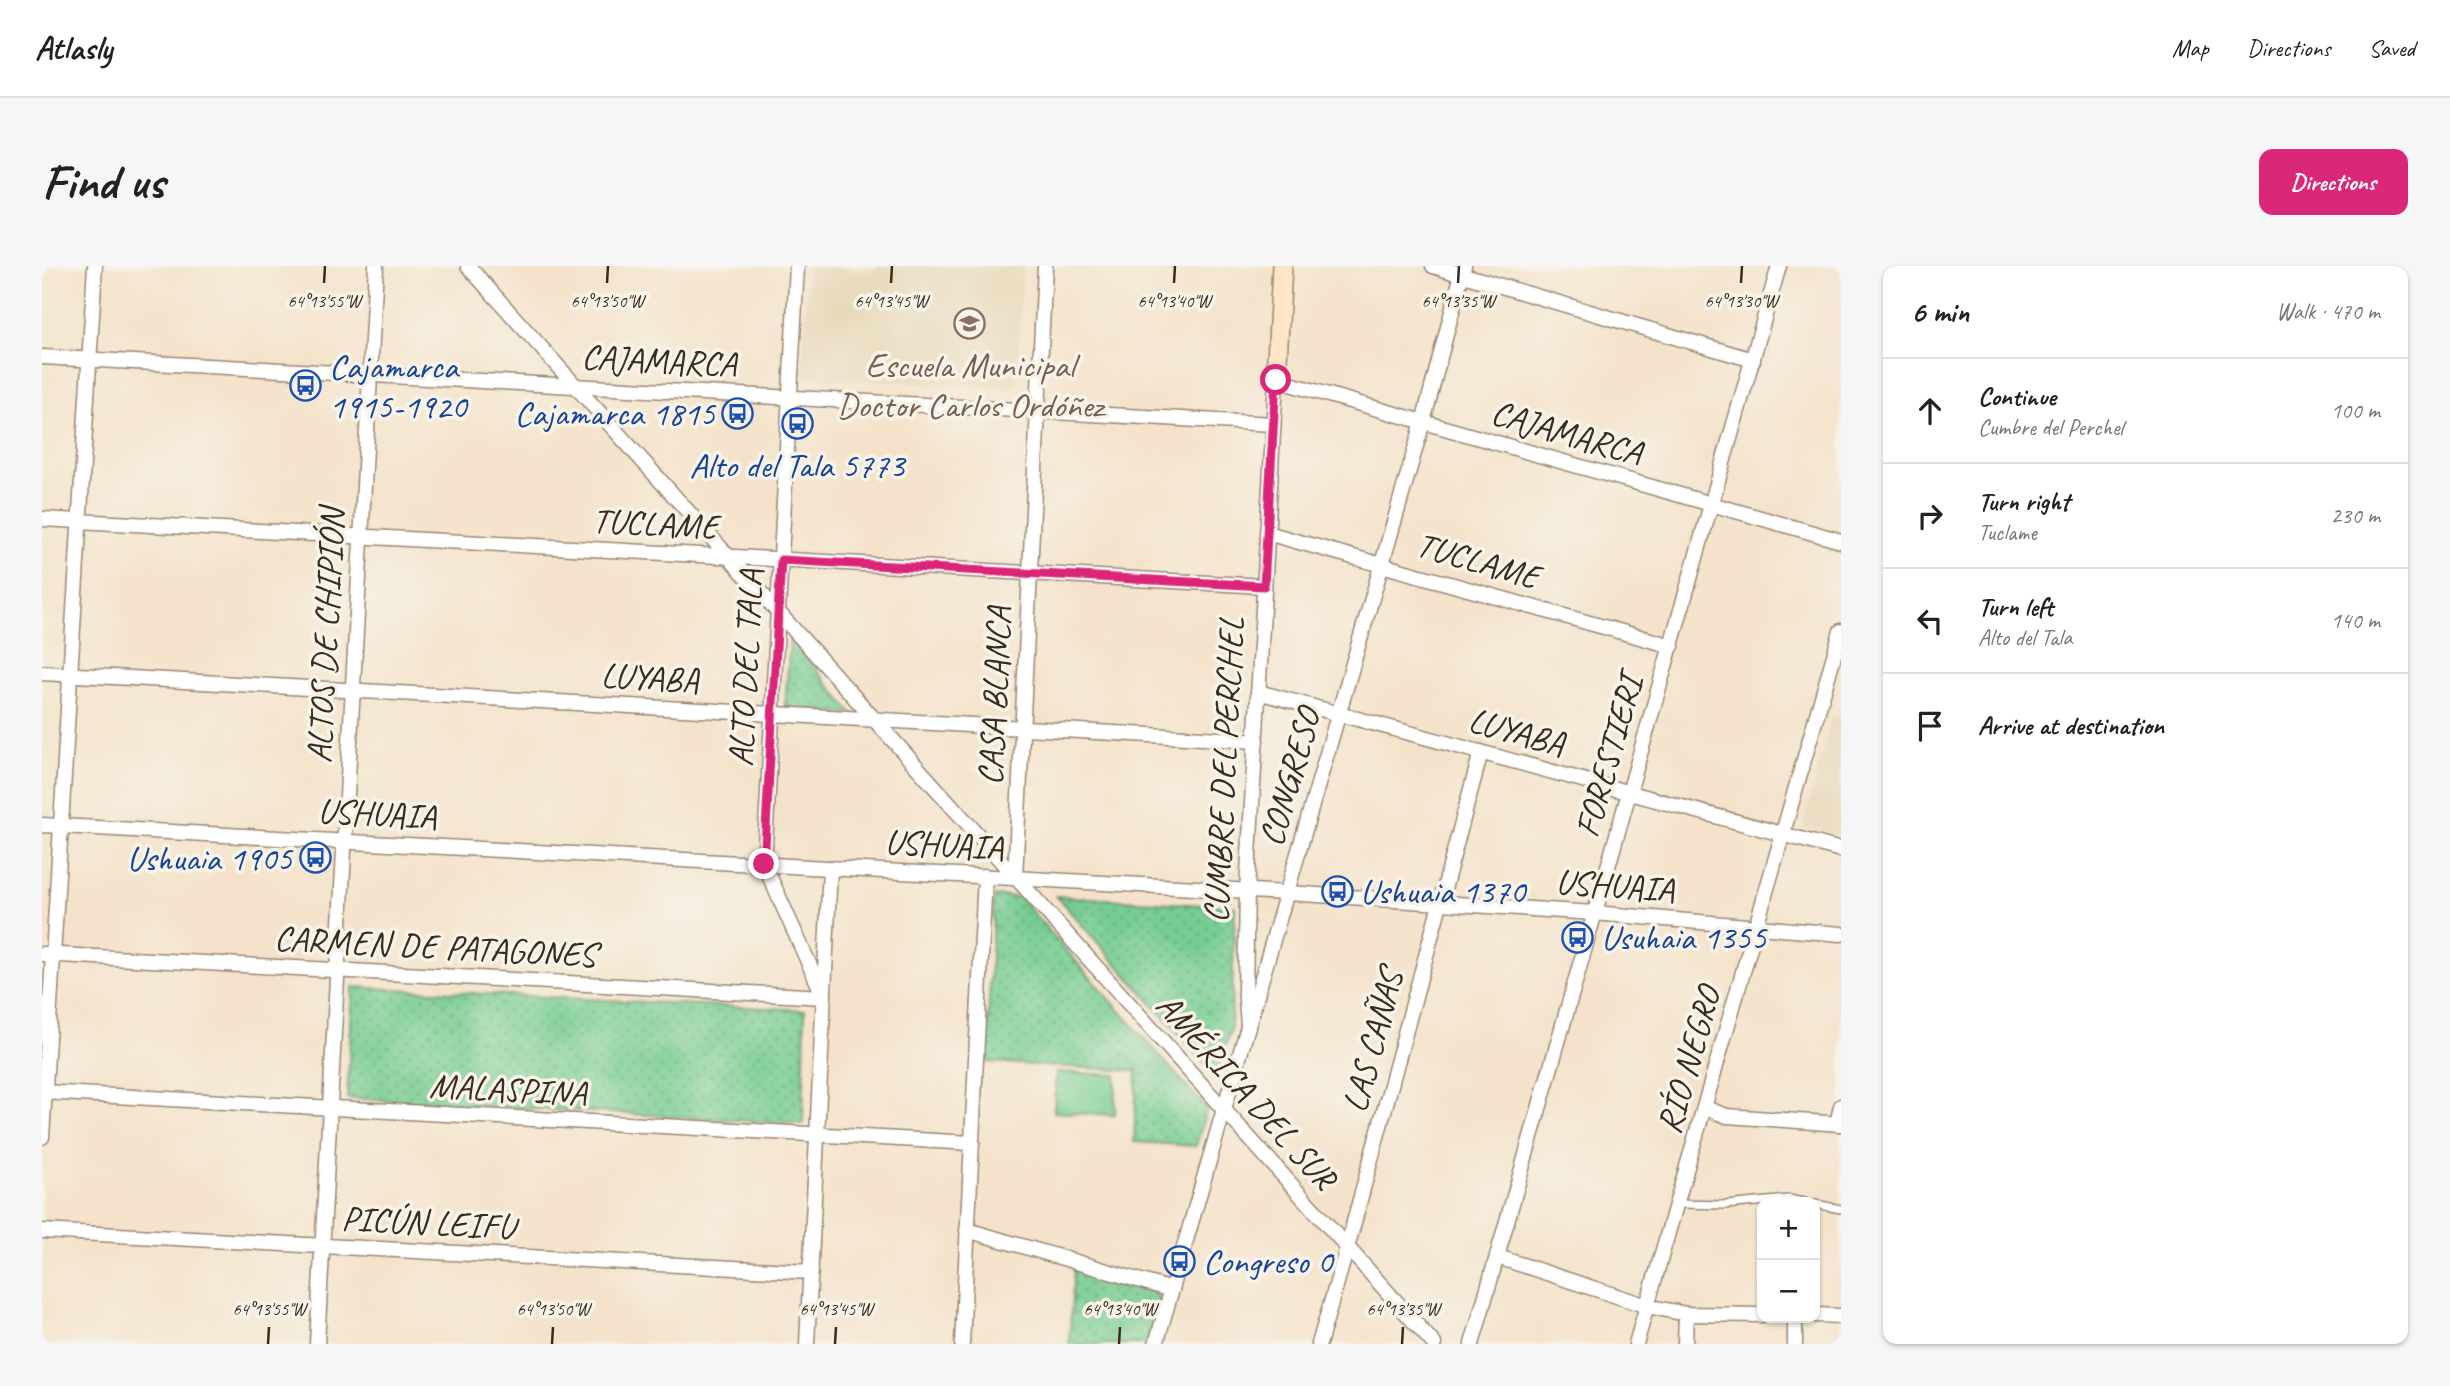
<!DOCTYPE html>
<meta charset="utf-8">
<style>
:root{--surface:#fff;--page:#f6f6f6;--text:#222;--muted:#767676;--line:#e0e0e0;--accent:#db2777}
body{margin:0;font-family:Caveat,sans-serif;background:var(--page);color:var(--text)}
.controls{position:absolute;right:21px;bottom:21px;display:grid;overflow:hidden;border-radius:14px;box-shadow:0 2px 5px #0004}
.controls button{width:63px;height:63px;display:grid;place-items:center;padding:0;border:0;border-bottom:2px solid var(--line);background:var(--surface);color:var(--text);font:35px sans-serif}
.stop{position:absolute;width:21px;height:21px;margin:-16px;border:5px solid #db2777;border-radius:50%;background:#fff}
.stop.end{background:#db2777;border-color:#fff;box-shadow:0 2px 7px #0008}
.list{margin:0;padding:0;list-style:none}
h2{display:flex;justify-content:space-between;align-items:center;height:91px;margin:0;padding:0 28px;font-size:30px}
h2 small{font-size:23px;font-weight:400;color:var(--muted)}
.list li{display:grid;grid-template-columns:46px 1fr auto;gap:21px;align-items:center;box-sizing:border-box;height:105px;padding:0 28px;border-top:2px solid var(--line)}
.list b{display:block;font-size:26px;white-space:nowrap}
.list p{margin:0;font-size:23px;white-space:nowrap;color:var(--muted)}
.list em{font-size:23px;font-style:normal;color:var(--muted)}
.icon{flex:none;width:38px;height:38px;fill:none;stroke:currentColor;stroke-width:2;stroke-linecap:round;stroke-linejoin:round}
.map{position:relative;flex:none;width:1799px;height:1078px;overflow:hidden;border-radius:14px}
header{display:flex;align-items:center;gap:42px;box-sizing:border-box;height:98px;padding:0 35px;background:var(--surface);border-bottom:2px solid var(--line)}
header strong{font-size:33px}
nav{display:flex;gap:38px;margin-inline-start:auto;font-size:24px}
.intro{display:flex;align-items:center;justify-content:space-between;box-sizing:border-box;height:168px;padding:0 42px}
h1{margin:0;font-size:49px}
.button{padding:18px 32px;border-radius:14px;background:var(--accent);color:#fff;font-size:24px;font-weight:700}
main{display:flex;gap:42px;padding:0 42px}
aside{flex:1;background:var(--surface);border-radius:14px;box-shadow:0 2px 5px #0004}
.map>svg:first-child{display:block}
.built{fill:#e8d9ba}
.grass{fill:url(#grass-dots);stroke:#597c58;stroke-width:2}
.garden{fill:#77cd91;stroke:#597c58;stroke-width:2}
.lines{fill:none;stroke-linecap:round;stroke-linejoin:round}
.lane-casing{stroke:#988674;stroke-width:10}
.street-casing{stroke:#988674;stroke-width:17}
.secondary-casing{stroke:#988674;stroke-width:22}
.lane{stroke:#fff;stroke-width:7}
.street{stroke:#fff;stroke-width:14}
.secondary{stroke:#ffe4c6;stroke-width:19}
.route{stroke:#db2777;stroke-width:9}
.ticks{fill:none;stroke:#3b2a1e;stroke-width:2.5}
.labels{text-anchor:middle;stroke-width:7;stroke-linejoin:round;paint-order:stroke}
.street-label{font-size:35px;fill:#3b2a1e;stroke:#f7f3e8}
.education-label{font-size:35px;fill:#785e54;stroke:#f7f3e8}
.transit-label{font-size:35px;fill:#164399;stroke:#f7f3e8;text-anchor:start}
.ticks-label{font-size:18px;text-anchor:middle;fill:#3b2a1e;stroke:#f7f3e8;stroke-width:7;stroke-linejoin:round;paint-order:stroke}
</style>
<header>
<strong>Atlasly</strong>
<nav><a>Map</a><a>Directions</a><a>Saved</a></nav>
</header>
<div class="intro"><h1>Find us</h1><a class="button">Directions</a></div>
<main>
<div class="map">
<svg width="1799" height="1078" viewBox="0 0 1799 1078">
<defs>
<pattern id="grass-dots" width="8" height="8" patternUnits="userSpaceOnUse" patternTransform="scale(1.75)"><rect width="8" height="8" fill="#77cd91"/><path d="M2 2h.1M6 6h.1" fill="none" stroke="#63a776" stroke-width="1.8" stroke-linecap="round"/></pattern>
</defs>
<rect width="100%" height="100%" fill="#f7f3e8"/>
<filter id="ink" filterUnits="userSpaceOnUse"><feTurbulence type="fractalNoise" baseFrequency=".0143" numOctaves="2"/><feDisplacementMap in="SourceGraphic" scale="14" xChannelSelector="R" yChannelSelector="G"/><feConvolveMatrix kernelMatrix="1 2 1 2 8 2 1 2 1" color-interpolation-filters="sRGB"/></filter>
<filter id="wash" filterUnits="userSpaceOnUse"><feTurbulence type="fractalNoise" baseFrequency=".00686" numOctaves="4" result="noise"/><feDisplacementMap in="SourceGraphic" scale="28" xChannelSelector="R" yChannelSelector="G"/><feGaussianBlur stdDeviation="1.57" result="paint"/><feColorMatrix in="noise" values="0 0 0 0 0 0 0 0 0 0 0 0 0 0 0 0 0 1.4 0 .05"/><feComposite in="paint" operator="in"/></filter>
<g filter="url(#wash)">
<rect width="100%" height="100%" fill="#f4e3ca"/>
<g class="built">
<polygon points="835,0 981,0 974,122 760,111 766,1 834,5"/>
<polygon points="1790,450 1799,452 1799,570 1761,560"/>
</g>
<g class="grass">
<polygon points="748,372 811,448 743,442"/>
<polygon points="952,630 977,631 1165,843 1154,880 1092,876 1095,805 944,796"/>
<polygon points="1014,630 1193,641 1189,763 1174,809"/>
<polygon points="311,721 763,744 761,858 305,832"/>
<polygon points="1032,1002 1111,1025 1118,1034 1105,1078 1027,1078"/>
</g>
<polygon class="garden" points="1014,806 1074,809 1073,849 1012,846"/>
</g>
<g filter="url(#ink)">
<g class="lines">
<defs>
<g id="lane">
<polyline points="1635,938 1683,939 1747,933 1763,936"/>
<polyline points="1773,938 1799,943"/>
</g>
<g id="street">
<polyline points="426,0 1392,1078"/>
<polyline points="1391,0 1711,94"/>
<polyline points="0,91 1231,158"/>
<polyline points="0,253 1222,320"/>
<polyline points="1225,267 1630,380"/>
<polyline points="0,407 1214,475"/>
<polyline points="1216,426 1799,584"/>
<polyline points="0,559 1245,627 1552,647 1799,668"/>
<polyline points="973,612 1003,0"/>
<polyline points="0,688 782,731 722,598 755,0"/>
<polyline points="1206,759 1203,723 1205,625 1234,114 1799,275"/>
<polyline points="0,826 930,877"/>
<polyline points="1663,842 1685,850 1799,858"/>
<polyline points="1795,858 1799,840"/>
<polyline points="0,871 53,0"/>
<polyline points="925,964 1130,1024"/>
<polyline points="0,965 769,1006"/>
<polyline points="1456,991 1605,1040 1644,1048 1720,1049"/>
<polyline points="1773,1049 1799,1050"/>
<polyline points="275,1078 334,0"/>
<polyline points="765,1078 788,602"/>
<polyline points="920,1078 943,610"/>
<polyline points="1114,1078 1381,156 1422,0"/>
<polyline points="1277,1078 1305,982 1439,486"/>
<polyline points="1430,1078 1737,0"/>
<polyline points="1594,1078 1799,365"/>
<polyline points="1643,1078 1644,1048"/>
<polyline points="1753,1078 1753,1052"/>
</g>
<polyline id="secondary" points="1234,114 1240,0"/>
</defs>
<use href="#lane" class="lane-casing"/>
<use href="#street" class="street-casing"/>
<use href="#secondary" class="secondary-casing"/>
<use href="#lane" class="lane"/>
<use href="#street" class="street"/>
<use href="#secondary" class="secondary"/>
</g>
</g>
<g class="lines" filter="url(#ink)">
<polyline class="route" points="722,598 739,294 1222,320 1234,114"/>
</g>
<path class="ticks" d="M282,17L283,0M565,17L566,0M849,17L850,0M1132,17L1133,0M1416,17L1417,0M1699,17L1700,0M226,1078L227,1061M510,1078L511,1061M793,1078L794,1061M1077,1078L1078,1061M1360,1078L1361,1061"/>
<defs>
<symbol id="school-ring" viewBox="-11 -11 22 22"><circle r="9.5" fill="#f7f3e8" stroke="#8d6e63" stroke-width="1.5"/><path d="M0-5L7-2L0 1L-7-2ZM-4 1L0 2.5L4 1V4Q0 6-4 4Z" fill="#8d6e63"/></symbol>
<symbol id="bus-ring" viewBox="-11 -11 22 22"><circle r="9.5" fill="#f7f3e8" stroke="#1a4fb4" stroke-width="1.5"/><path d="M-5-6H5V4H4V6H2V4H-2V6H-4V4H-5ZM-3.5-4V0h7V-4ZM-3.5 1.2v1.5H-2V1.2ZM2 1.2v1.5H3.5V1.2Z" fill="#1a4fb4"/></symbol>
</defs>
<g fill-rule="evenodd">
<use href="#school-ring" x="910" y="40" width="35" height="35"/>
<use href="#bus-ring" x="246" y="102" width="35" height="35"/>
<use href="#bus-ring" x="678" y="130" width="35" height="35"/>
<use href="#bus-ring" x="738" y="140" width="35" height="35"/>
<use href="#bus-ring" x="256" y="574" width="35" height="35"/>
<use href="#bus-ring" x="1278" y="608" width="35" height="35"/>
<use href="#bus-ring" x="1518" y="654" width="35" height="35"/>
<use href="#bus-ring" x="1120" y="978" width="35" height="35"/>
</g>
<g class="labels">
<g class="street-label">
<text transform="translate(617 94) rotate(3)" y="12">CAJAMARCA</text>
<text transform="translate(1525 166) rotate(16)" y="12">CAJAMARCA</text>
<text transform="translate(613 257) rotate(3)" y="12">TUCLAME</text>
<text transform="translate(1436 294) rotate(16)" y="12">TUCLAME</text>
<text transform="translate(283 370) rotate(-87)" y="12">ALTOS DE CHIPIÓN</text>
<text transform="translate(703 402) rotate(-87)" y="12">ALTO DEL TALA</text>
<text transform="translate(608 411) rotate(3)" y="12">LUYABA</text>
<text transform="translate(952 430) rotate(-87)" y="12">CASA BLANCA</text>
<text transform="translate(1475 465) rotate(15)" y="12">LUYABA</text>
<text transform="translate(1566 490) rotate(-74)" y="12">FORESTIERI</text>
<text transform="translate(1181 504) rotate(-87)" y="12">CUMBRE DEL PERCHEL</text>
<text transform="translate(1247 511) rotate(-74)" y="12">CONGRESO</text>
<text transform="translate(335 547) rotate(3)" y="12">USHUAIA</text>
<text transform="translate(902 578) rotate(3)" y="12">USHUAIA</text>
<text transform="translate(1573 619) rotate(4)" y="12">USHUAIA</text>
<text transform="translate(393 680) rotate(3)" y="12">CARMEN DE PATAGONES</text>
<text transform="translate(1330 775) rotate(-75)" y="12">LAS CAÑAS</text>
<text transform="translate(1646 794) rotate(-74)" y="12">RÍO NEGRO</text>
<text transform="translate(466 823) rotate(3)" y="12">MALASPINA</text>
<text transform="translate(1205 825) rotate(48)" y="12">AMÉRICA DEL SUR</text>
<text transform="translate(386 956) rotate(3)" y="12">PICÚN LEIFU</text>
</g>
<g class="education-label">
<text x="928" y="111">Escuela Municipal<tspan x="928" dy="40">Doctor Carlos Ordóñez</tspan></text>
</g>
<g class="transit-label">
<text x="287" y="112">Cajamarca<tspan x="287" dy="40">1915-1920</tspan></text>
<text x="673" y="159" text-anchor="end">Cajamarca 1815</text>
<text x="755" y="211" text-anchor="middle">Alto del Tala 5773</text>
<text x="250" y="604" text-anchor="end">Ushuaia 1905</text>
<text x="1318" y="637">Ushuaia 1370</text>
<text x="1559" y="683">Usuhaia 1355</text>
<text x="1161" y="1007">Congreso 0</text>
</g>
</g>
<g class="ticks-label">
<text x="282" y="41">64°13'55"W</text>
<text x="565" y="41">64°13'50"W</text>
<text x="849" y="41">64°13'45"W</text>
<text x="1132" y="41">64°13'40"W</text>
<text x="1416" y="41">64°13'35"W</text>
<text x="1699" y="41">64°13'30"W</text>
<text x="227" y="1049">64°13'55"W</text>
<text x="511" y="1049">64°13'50"W</text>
<text x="794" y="1049">64°13'45"W</text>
<text x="1078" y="1049">64°13'40"W</text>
<text x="1361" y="1049">64°13'35"W</text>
</g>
</svg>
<div class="controls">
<button>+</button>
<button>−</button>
</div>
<div class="stop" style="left:1234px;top:114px"></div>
<div class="stop end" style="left:722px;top:598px"></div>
</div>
<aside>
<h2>6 min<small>Walk · 470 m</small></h2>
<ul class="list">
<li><svg class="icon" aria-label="ahead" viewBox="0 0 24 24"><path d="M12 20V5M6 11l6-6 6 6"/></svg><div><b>Continue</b><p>Cumbre del Perchel</p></div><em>100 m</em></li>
<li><svg class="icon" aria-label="right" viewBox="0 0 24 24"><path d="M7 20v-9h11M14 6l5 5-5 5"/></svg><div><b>Turn right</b><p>Tuclame</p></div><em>230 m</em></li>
<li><svg class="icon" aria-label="left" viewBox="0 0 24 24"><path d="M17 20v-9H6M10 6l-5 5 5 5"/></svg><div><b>Turn left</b><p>Alto del Tala</p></div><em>140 m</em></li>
<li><svg class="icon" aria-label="arrive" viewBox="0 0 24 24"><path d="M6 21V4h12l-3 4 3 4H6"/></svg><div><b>Arrive at destination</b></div></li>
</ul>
</aside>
</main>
